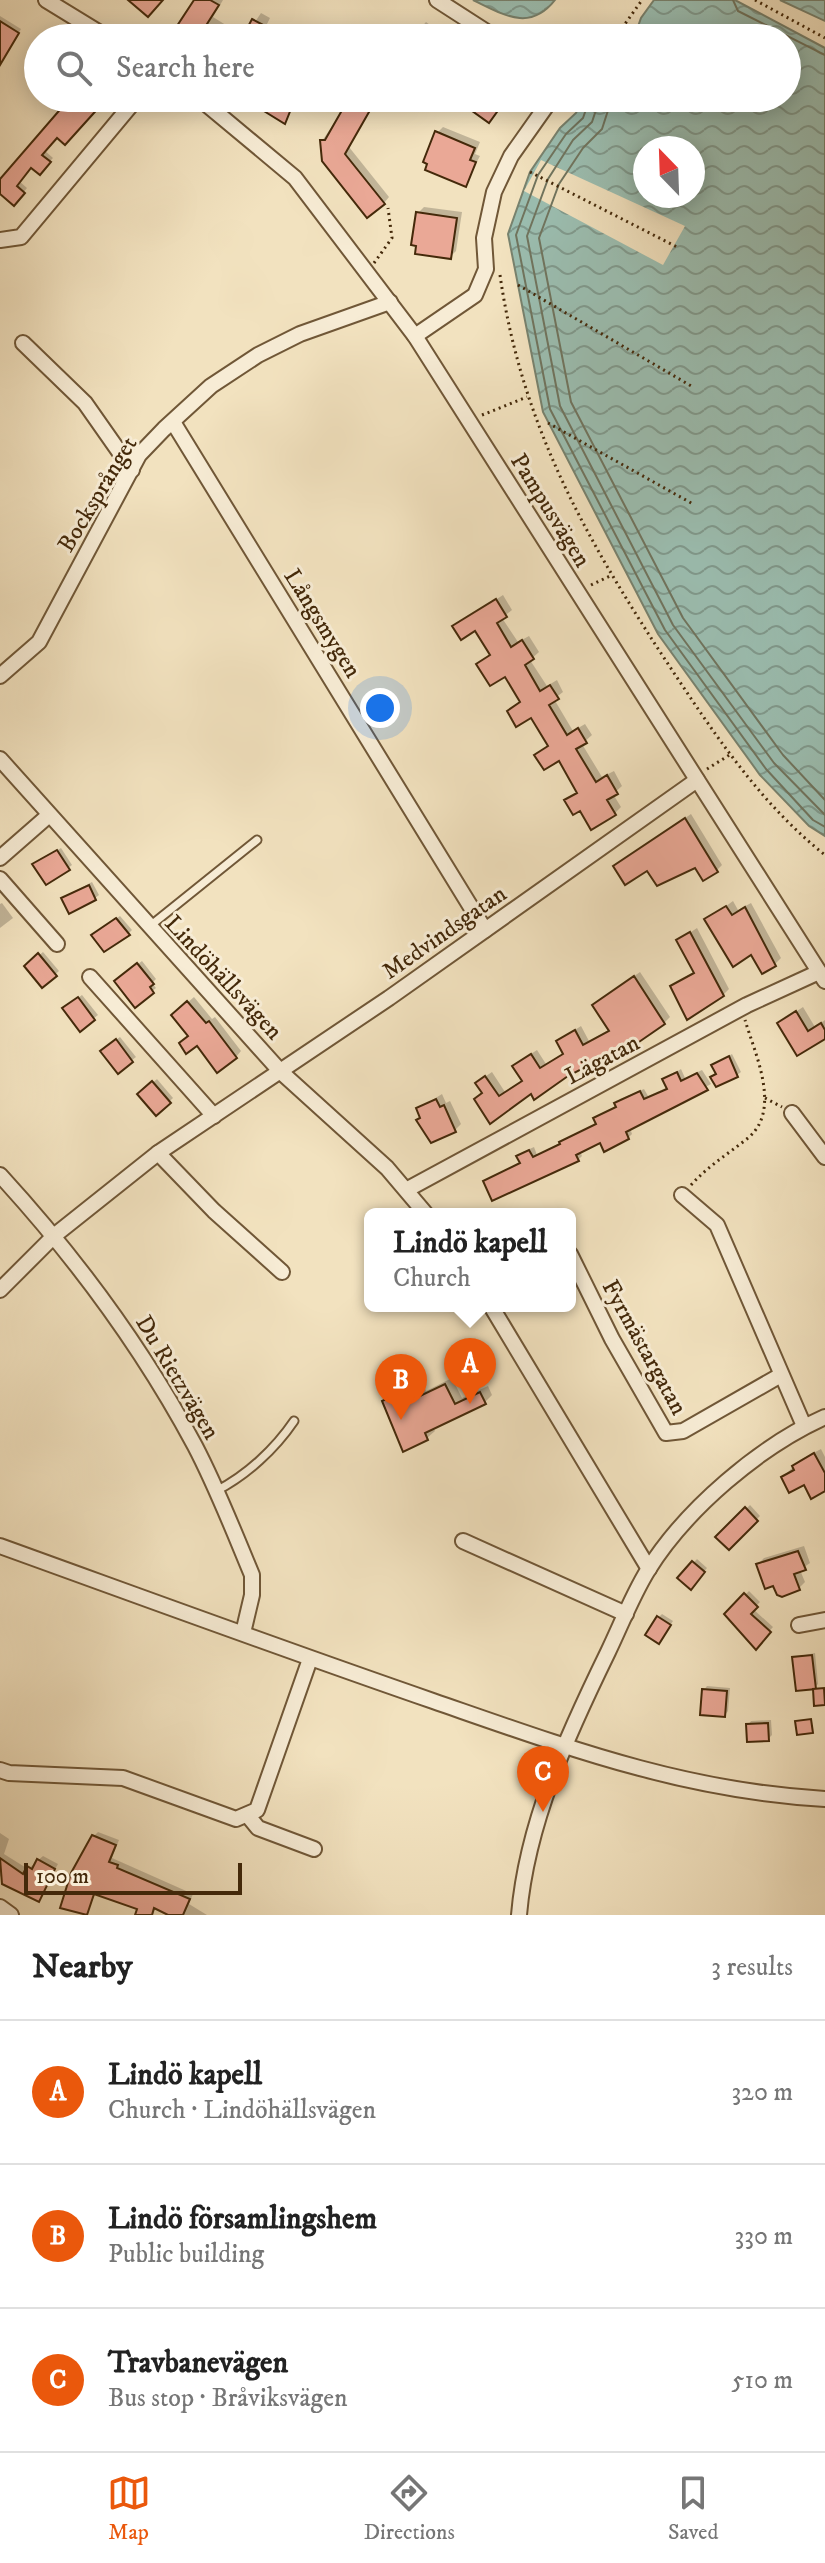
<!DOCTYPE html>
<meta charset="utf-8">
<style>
:root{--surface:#fff;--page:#f6f6f6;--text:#222;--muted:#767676;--line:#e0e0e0;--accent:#ea580c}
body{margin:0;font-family:"IM FELL DW Pica",serif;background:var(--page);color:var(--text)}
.compass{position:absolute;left:633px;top:136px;width:72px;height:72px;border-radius:50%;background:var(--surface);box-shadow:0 4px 20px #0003;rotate:337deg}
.scale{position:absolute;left:24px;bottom:20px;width:218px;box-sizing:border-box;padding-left:8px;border:4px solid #44290a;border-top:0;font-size:22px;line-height:28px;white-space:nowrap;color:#44290a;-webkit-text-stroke:6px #f7ecd5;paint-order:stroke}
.you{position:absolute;left:380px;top:708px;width:28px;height:28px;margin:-20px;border:6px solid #fff;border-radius:50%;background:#1a73e8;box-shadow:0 0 0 12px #1a73e833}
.badge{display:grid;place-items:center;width:52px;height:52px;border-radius:50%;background:var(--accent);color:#fff;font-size:26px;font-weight:700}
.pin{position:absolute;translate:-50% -66px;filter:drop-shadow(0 2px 4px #0008)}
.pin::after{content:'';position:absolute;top:42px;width:28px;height:24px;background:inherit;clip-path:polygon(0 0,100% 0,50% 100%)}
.popup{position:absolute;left:364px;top:1208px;width:212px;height:104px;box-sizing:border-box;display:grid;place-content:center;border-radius:12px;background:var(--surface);filter:drop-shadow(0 2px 6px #0005);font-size:26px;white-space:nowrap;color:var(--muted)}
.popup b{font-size:30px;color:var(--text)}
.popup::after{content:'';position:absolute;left:50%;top:100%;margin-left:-16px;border:16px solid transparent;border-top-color:var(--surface)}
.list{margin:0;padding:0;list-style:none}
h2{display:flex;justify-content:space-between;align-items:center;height:104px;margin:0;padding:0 32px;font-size:34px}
h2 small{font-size:26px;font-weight:400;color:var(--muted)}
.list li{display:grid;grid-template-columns:52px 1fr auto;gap:24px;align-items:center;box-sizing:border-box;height:144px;padding:0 32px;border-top:2px solid var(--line)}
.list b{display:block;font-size:30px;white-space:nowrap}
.list p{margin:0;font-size:26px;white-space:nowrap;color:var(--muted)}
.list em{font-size:26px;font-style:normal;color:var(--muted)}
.icon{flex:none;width:44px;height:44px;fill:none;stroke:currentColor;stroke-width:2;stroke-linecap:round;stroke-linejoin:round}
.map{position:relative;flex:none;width:825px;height:1915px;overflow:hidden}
.search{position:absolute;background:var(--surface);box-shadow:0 4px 20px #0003;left:24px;right:24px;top:24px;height:88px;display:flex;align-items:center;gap:20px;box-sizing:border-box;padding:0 28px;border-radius:44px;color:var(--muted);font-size:30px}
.sheet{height:536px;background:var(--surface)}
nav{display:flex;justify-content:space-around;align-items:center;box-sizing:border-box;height:112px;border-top:2px solid var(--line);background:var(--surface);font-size:22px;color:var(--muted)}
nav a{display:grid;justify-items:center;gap:4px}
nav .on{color:var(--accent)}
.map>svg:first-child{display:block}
.water{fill:url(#water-waves);stroke:#78826e;stroke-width:2;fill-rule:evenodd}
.pier{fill:#f2e2bf}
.shadow{fill:#0003}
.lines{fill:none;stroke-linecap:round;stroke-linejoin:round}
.shore{stroke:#70745e;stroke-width:2}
.building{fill:#eaa896;stroke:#44290a;stroke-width:2}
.service-casing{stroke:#705737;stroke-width:11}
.minor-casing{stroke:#705737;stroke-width:18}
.path{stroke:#44290a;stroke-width:3;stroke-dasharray:2 4;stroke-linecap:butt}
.service{stroke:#f7ecd5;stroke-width:7}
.minor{stroke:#f7ecd5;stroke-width:14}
.labels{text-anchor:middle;stroke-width:6;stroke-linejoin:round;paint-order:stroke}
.street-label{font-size:24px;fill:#44290a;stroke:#f7ecd5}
</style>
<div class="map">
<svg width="825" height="1915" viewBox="0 0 825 1915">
<defs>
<pattern id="water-waves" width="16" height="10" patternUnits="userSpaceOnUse" patternTransform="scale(2)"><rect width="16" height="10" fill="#9bbeb1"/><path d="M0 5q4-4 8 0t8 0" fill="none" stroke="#809a8e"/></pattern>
</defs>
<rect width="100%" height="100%" fill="#f2e2bf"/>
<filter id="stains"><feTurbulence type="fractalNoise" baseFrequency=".0025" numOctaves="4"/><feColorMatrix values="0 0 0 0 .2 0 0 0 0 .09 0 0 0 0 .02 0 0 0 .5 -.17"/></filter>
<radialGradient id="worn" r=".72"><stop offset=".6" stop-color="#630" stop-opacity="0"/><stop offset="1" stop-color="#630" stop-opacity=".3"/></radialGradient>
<g class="water">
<path d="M473,0H555C530,32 504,15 473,0Z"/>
<path d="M654,0H735L825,48V836L809,826L760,775L658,634L543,412L508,234L530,172L560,128L576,113L584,98H787V38H634L641,18ZM645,148H693V196H645Z"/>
<polygon points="780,0 825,0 825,21"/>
</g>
<polygon class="pier" points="541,160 685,226 663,265 524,191"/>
<g class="shadow">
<polygon points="196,0 223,0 213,17 245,37 261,13 270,18 267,24 289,38 194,38"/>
<polygon points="0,16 21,29 9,50 0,50"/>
<polygon points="426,22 447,38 412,38"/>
<polygon points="38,63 38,75 32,70"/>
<polygon points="64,98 104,99 65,142 57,136 44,150 53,158 39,172 32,166 19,181 27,188 14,204 0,195 0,182 68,102"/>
<polygon points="257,98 298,98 284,121"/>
<polygon points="351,98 378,98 349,147 389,197 384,203 322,141"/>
<polygon points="443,127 480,142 475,154 480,156 465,184 437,133"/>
<polygon points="424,207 462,212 456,251 450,257 418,244 418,213"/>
<polygon points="503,595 512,610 502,618 518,642 529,636 539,652 530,660 547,686 557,680 563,692 554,699 573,731 585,724 592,735 582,744 602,777 614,771 622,786 613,794 621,807 615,813 581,808 567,801 579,791 559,759 537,755 549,745 531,715 509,711 522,701 506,675 478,664 492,654 476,628 455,626"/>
<polygon points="691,814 722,865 717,870 696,866 648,868 621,862"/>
<polygon points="61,848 72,865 68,868 35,864"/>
<polygon points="92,882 99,895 95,898 67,895"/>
<polygon points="733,901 738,910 751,903 781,958 775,964 752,953 707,920"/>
<polygon points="2,903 13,918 0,928 0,904"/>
<polygon points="120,916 132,930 128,934 97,932"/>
<polygon points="697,928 729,989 723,995 672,987 695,971 679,940"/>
<polygon points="43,952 59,971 43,985 26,966"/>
<polygon points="142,961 156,979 152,983 156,988 135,1005 120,978"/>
<polygon points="640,972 670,1017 664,1023 624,1050 621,1046 531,1092 490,1121 483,1078 492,1072 505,1092 524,1080 520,1061 537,1050 546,1064 565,1052 558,1041 581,1026 589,1041 610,1029 600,1000"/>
<polygon points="82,995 98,1015 80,1029 68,1005"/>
<polygon points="194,997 212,1019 215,1017 241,1051 236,1057 197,1043 191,1035 179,1010"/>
<polygon points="803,1007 815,1027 825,1020 825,1036 779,1023"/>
<polygon points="120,1037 136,1057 118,1071 106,1047"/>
<polygon points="732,1054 741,1072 737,1075 717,1073 713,1065"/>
<polygon points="681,1069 685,1078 702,1070 711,1084 630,1128 632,1134 628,1138 600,1141 580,1151 582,1156 578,1160 485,1181 522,1162 519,1156 523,1152 534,1147 537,1155 598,1123 596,1118 617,1106 620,1099 644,1089 648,1096 668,1087 665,1079"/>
<polygon points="157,1079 173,1098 157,1113 140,1094"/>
<polygon points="442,1094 446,1103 450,1101 461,1124 455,1130 422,1117 418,1109"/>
<polygon points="452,1378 462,1398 488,1386 492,1395 485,1402 433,1427 435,1431 427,1438 385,1401 421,1380 426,1391"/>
<polygon points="821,1449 825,1457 825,1493 805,1482 783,1477 800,1460"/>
<polygon points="750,1505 760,1516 729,1547 718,1537"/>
<polygon points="804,1546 810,1563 800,1570 805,1582 799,1588 758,1564 764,1558"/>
<polygon points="697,1559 707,1568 691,1587 680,1578"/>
<polygon points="749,1591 760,1602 753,1609 773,1627 755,1647 726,1614"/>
<polygon points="662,1614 673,1621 662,1638 659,1617"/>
<polygon points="815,1653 818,1684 815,1687 795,1657"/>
<polygon points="707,1686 730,1688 728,1711 725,1715 704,1690"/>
<polygon points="771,1720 772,1735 768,1739 748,1725 751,1721"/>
<polygon points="98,1832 119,1840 112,1858 193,1894 189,1904 207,1915 173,1915 156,1907 153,1915 137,1915 140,1908 96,1893 86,1914 94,1836"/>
<polygon points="0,1833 9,1839 4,1854 28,1869 43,1856 58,1864 39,1899 0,1876"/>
</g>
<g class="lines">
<g class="shore">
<polyline points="733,0 738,11 825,55"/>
<polyline points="590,98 583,118 566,134 538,175 516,235 550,409 665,630 766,769 813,820 825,827"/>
<polyline points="600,98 592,122 573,140 548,179 527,236 560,406 673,625 774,763 825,815"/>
<polyline points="612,98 602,129 583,148 559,184 539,238 571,402 683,618 783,755 825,800"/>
</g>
</g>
<g class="building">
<polygon points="128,0 163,0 148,17"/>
<polygon points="194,0 210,0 219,5 207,24 229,38 190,38 175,29"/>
<polygon points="252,19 265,26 258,38 242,38"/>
<polygon points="0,21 19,33 0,65"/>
<polygon points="70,98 95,98 102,104 65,145 57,138 42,155 51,162 40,175 31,168 17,186 25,193 14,206 0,194 0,179"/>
<polygon points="265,98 283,98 293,104 285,124 259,108"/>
<polygon points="349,98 377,98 345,154 385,204 367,218 322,161 320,140 325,140"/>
<polygon points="454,98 507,98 489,123"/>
<polygon points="435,131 475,148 470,160 476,162 466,187 425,170 427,164 423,162"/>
<polygon points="416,212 457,218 451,259 415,254 416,246 411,245"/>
<polygon points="496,599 507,617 497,623 511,647 522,640 534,659 525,665 540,691 550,685 559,699 549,705 567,735 578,728 587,743 576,749 596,782 607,775 618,794 607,800 616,815 591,830 580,811 573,815 564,800 577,793 559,761 544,770 534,755 548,746 531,718 516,727 507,711 520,702 505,677 490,686 476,664 490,655 475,631 461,640 452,626"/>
<polygon points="685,818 718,872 703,881 695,868 657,886 647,871 625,885 613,866"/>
<polygon points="57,850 70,870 46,885 32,864"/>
<polygon points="89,885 96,900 69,914 61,898"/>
<polygon points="726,906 732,915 745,907 776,966 762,974 751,955 733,967 704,919"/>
<polygon points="116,918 130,935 104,952 91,935"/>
<polygon points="690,932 724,996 687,1020 670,986 694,973 676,940"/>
<polygon points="38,953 57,976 42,988 24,966"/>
<polygon points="137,963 154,984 150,987 154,993 135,1008 114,981"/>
<polygon points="634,976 665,1024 623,1053 620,1049 568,1076 534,1100 531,1094 490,1124 474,1099 482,1093 475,1083 485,1076 499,1096 522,1081 512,1066 531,1054 540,1068 563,1054 556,1041 575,1030 583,1045 609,1031 592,1005"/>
<polygon points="78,997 95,1020 80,1032 62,1008"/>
<polygon points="187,1001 206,1023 209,1021 237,1058 217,1073 197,1046 186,1054 179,1043 188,1036 171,1015"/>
<polygon points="796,1011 808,1031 821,1023 825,1030 825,1039 797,1056 777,1023"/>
<polygon points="116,1039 133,1062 118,1074 100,1051"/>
<polygon points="729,1056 738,1077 716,1087 710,1077 716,1074 711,1065"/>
<polygon points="677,1072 681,1081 697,1073 708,1090 626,1132 629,1139 604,1152 600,1143 576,1155 579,1161 492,1201 483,1181 520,1163 516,1156 529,1150 533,1157 560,1144 559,1142 596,1124 593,1118 616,1107 614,1103 640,1091 644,1099 667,1089 662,1079"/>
<polygon points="152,1081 171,1103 156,1116 137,1094"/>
<polygon points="436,1099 440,1107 444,1105 456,1132 431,1143 416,1120 420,1118 416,1108"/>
<polygon points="445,1384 455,1404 480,1392 486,1404 425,1433 428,1440 403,1452 382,1401 413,1386 418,1397"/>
<polygon points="814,1453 825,1473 825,1491 811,1499 804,1485 789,1493 781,1477 794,1470 792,1466"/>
<polygon points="745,1507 758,1521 729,1550 715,1537"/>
<polygon points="798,1551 806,1570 794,1574 800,1590 782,1597 777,1595 773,1586 765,1589 756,1564"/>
<polygon points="692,1561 705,1572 691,1590 677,1578"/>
<polygon points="744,1593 758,1607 751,1614 771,1632 756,1650 724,1614"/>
<polygon points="657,1616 671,1625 659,1644 645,1635"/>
<polygon points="812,1655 816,1689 796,1691 792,1657"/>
<polygon points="824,1688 825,1705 814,1706 813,1689"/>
<polygon points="702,1689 727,1691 725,1717 700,1715"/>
<polygon points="811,1719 813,1733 797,1735 795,1721"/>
<polygon points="768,1723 769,1741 747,1742 746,1724"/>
<polygon points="92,1835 116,1845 109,1862 118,1865 117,1868 190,1899 183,1915 168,1915 154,1908 152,1915 135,1915 137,1909 94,1894 87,1915 60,1908 71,1873"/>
<polygon points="0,1858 23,1874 27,1866 32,1869 37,1859 55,1869 39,1902 2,1884"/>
</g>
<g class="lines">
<defs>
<g id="service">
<polyline points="437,106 442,98"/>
<polyline points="150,926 257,840"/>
<path d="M216,1491C247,1475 275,1449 294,1421"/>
</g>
<g id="minor">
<polyline points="46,0 108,38"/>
<polyline points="437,0 496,38"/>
<polyline points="199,98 295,178 415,336 825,981"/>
<polyline points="0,240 21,237 137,98"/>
<polyline points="415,336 475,295 486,269 484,238 494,192 511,156 552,98"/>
<polyline points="23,343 85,403 132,470"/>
<polyline points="173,422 485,930"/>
<polyline points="0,676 39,642 139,455 164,429 211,386 258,355 300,334 390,302"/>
<polyline points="0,759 281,1072 387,1168 426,1214"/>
<polyline points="0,858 48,816"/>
<polyline points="0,879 57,944"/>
<polyline points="90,977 214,1116"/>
<polyline points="792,1113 825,1157"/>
<polyline points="158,1153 214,1211 282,1272"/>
<path d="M0,1175C76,1258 142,1347 195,1446C217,1488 234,1532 252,1575V1595L243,1633"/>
<polyline points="408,1189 747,1005 819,972"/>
<polyline points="682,1195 717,1225 804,1426"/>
<polyline points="570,1254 612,1339 666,1433 683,1431 781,1375"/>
<polyline points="0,1290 55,1235 158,1153 389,998 697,780"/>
<polyline points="491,1306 649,1569"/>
<polyline points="463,1541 626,1614"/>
<path d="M0,1546C144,1598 288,1651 433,1701C566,1747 683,1791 825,1799"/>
<polyline points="799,1625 825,1620"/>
<polyline points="0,1770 9,1773 123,1778 236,1819 257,1810 310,1659"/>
<polyline points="249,1817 258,1828 314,1849"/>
<polyline points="0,1907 11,1915"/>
<path d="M519,1915C527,1822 568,1734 608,1652C621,1625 632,1596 648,1570C686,1509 760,1446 825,1417"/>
</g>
</defs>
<use href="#service" class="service-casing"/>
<use href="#minor" class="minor-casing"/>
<g class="path">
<polyline points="755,0 825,38"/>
<polyline points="615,38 642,0"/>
<polyline points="530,172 677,247"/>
<polyline points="374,263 392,238 388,208"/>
<path d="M500,275C522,429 590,546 674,673C717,738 763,806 825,855"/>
<polyline points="518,285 693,387"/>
<polyline points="482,415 527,397"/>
<polyline points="548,423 693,504"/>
<polyline points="591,585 610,576"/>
<polyline points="707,769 731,754"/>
<polyline points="765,1098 782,1107"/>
<path d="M691,1185C708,1166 728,1154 748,1138C782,1110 755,1054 745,1020"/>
</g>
<use href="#service" class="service"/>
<use href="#minor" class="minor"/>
</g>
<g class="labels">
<g class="street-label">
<text transform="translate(97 494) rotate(-59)" y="8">Bocksprånget</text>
<text transform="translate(551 510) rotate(58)" y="8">Pampusvägen</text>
<text transform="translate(323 623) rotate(58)" y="8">Långsmygen</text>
<text transform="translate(444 932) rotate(-35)" y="8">Medvindsgatan</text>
<text transform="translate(224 977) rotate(47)" y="8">Lindöhällsvägen</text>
<text transform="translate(602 1059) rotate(-28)" y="8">Lägatan</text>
<text transform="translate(645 1347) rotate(61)" y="8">Fyrmästargatan</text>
<text transform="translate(178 1377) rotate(59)" y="8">Du Rietzvägen</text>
</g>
</g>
<rect width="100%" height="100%" filter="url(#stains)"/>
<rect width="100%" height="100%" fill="url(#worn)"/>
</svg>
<svg class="compass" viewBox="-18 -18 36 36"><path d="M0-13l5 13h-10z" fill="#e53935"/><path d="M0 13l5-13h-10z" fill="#767676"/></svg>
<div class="scale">100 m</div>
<div class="you"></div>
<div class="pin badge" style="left:470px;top:1404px">A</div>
<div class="popup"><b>Lindö kapell</b>Church</div>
<div class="pin badge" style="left:401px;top:1420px">B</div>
<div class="pin badge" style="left:543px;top:1812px">C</div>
<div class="search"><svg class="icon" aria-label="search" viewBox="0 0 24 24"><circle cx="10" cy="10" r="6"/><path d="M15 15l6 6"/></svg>Search here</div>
</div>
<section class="sheet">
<h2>Nearby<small>3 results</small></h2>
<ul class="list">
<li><span class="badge">A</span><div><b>Lindö kapell</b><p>Church · Lindöhällsvägen</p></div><em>320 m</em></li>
<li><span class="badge">B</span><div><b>Lindö församlingshem</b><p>Public building</p></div><em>330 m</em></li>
<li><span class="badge">C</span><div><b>Travbanevägen</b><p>Bus stop · Bråviksvägen</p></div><em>510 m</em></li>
</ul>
</section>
<nav>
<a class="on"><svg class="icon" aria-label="map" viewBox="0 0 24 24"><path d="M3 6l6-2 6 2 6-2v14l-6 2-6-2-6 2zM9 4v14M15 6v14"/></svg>Map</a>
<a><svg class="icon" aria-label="directions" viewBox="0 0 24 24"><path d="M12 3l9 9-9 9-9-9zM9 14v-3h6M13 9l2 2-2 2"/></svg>Directions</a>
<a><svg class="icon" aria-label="saved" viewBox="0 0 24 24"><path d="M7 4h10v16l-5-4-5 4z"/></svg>Saved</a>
</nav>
